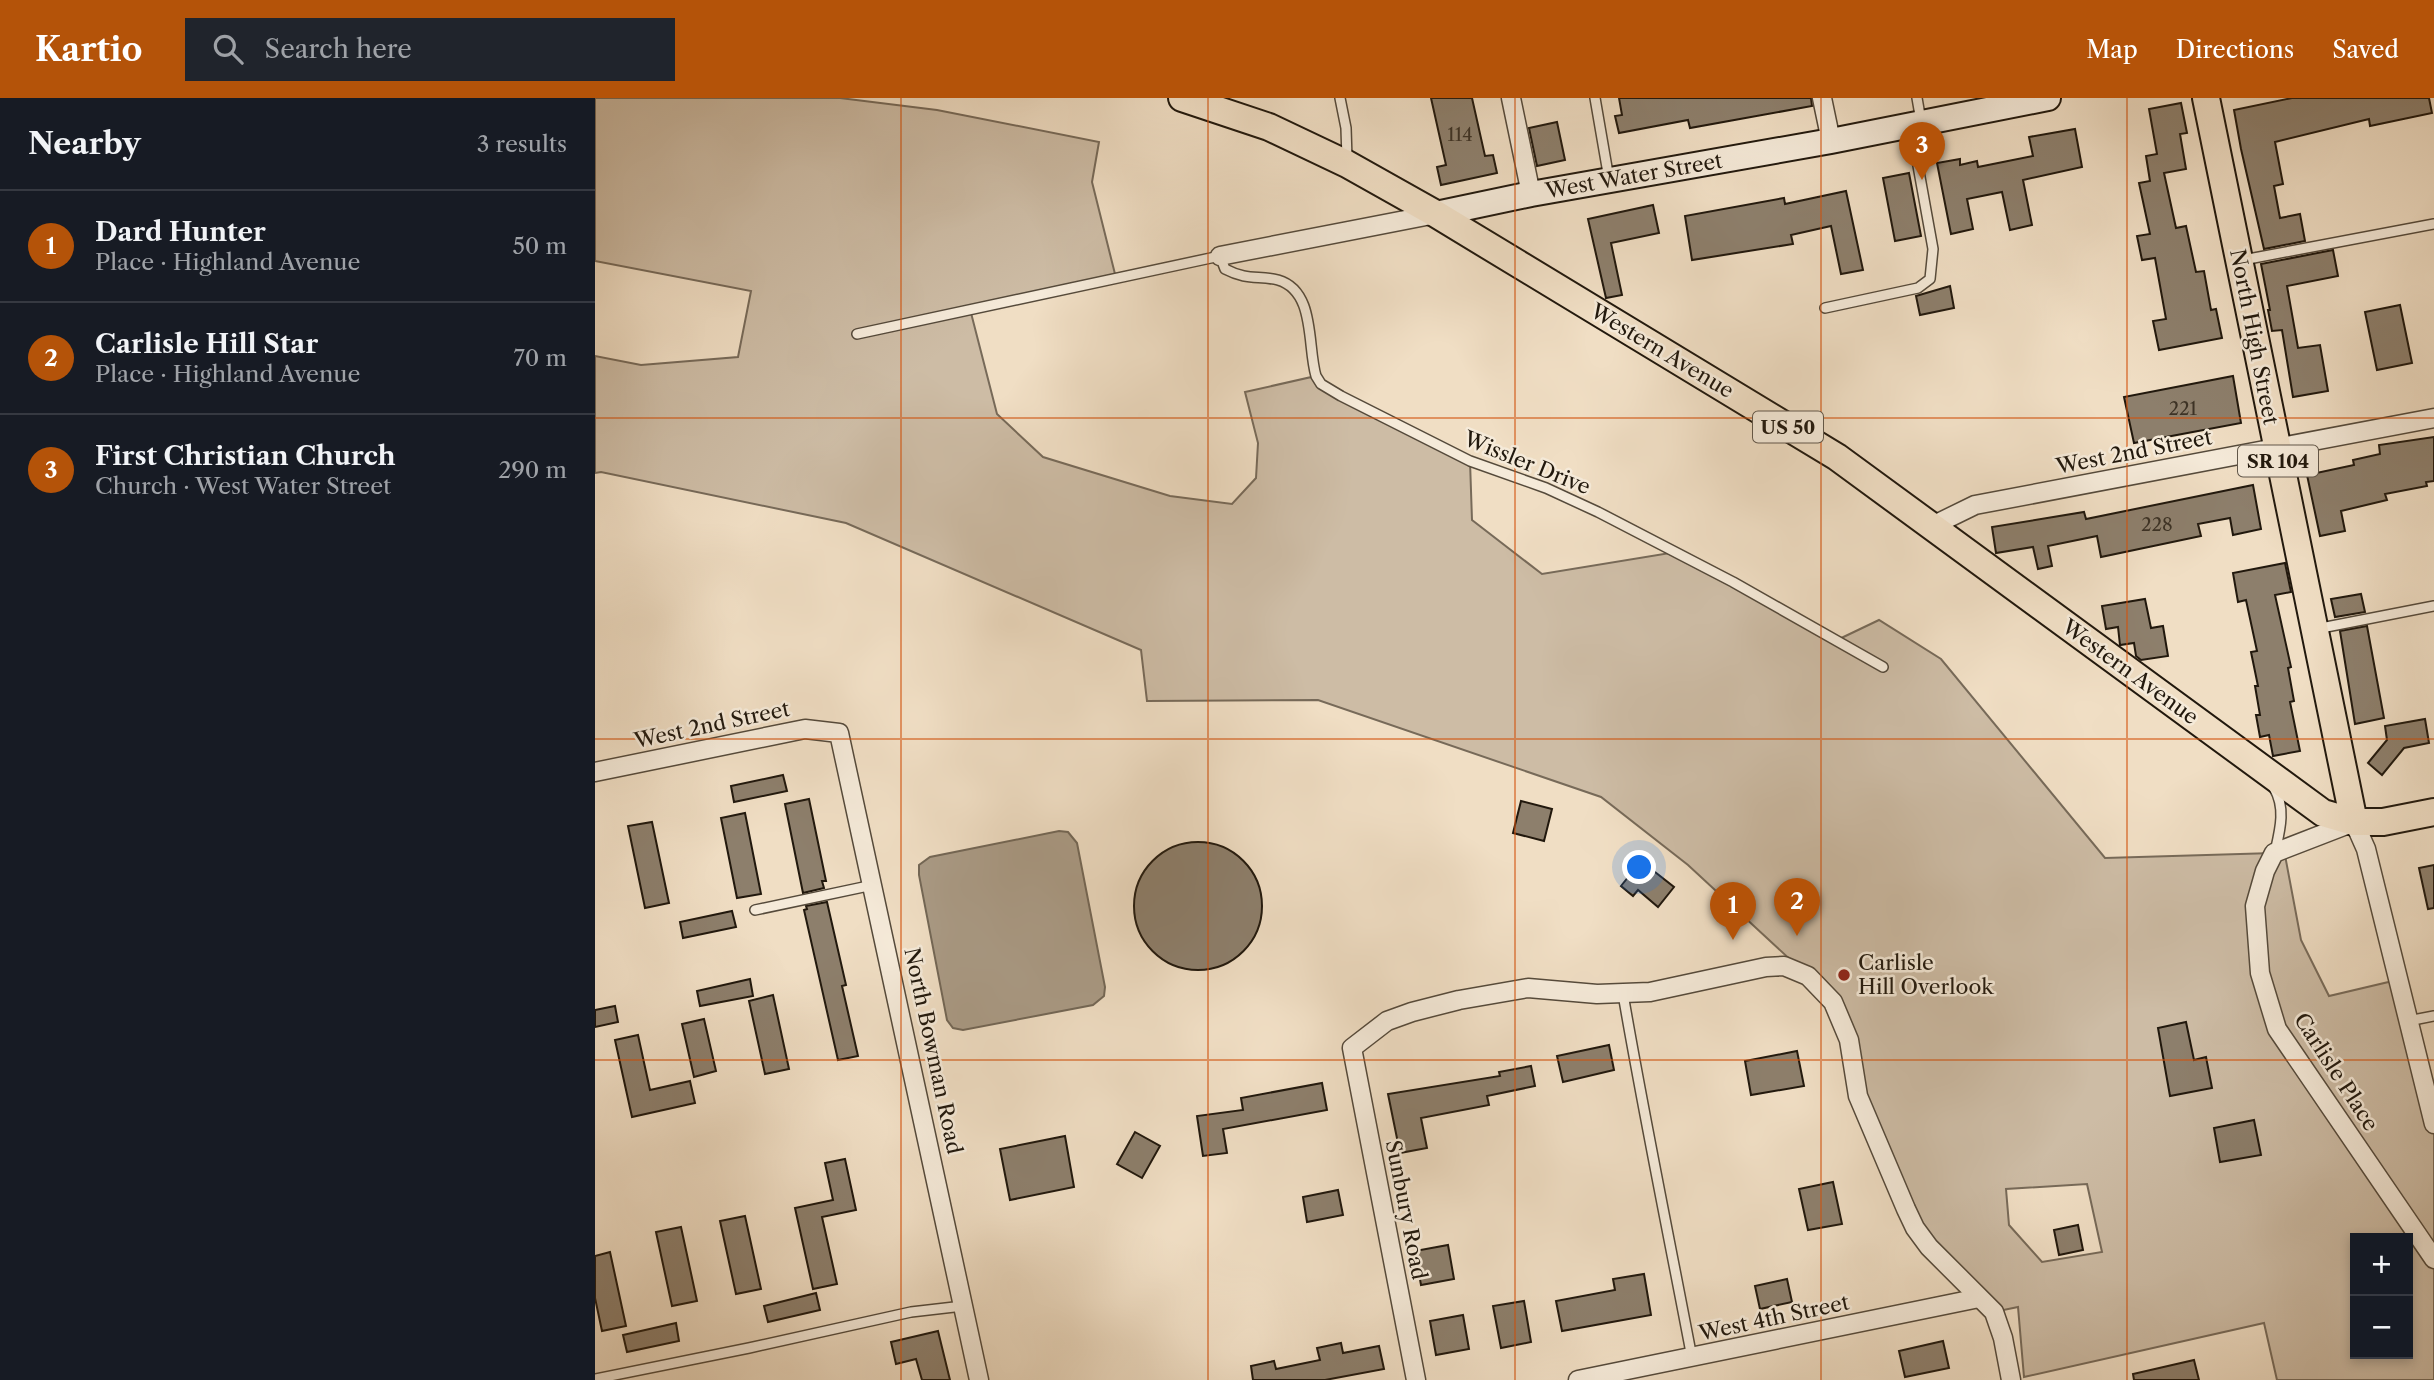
<!DOCTYPE html>
<meta charset="utf-8">
<style>
:root{--surface:#171b24;--page:#20242c;--text:#f1f3f6;--muted:#9ea1a6;--line:#363941;--accent:#b45309}
body{margin:0;font-family:"Libre Caslon Text",serif;background:var(--page);color:var(--text)}
.controls{position:absolute;right:21px;bottom:21px;display:grid;overflow:hidden;border-radius:0px;box-shadow:0 4px 10px #0003}
.controls button{width:63px;height:63px;display:grid;place-items:center;padding:0;border:0;border-bottom:2px solid var(--line);background:var(--surface);color:var(--text);font:35px sans-serif}
.you{position:absolute;left:1045px;top:770px;width:24px;height:24px;margin:-18px;border:5px solid #fff;border-radius:50%;background:#1a73e8;box-shadow:0 0 0 10px #1a73e833}
.badge{display:grid;place-items:center;width:46px;height:46px;border-radius:50%;background:var(--accent);color:#fff;font-size:23px;font-weight:700}
.pin{position:absolute;translate:-50% -58px;filter:drop-shadow(0 2px 4px #0008)}
.pin::after{content:'';position:absolute;top:37px;width:24px;height:21px;background:inherit;clip-path:polygon(0 0,100% 0,50% 100%)}
.list{margin:0;padding:0;list-style:none}
h2{display:flex;justify-content:space-between;align-items:center;height:91px;margin:0;padding:0 28px;font-size:30px}
h2 small{font-size:23px;font-weight:400;color:var(--muted)}
.list li{display:grid;grid-template-columns:46px 1fr auto;gap:21px;align-items:center;box-sizing:border-box;height:112px;padding:0 28px;border-top:2px solid var(--line)}
.list b{display:block;font-size:26px;white-space:nowrap}
.list p{margin:0;font-size:23px;white-space:nowrap;color:var(--muted)}
.list em{font-size:23px;font-style:normal;color:var(--muted)}
.icon{flex:none;width:38px;height:38px;fill:none;stroke:currentColor;stroke-width:2;stroke-linecap:round;stroke-linejoin:round}
.map{position:relative;flex:none;width:1839px;height:1282px;overflow:hidden}
header{display:flex;align-items:center;gap:42px;box-sizing:border-box;height:98px;padding:0 35px;background:var(--accent);color:#fff}
header strong{font-size:33px}
nav{display:flex;gap:38px;margin-inline-start:auto;font-size:24px}
.search{width:490px;height:63px;background:var(--page);display:flex;align-items:center;gap:18px;box-sizing:border-box;padding:0 24px;border-radius:0px;color:var(--muted);font-size:26px}
main{display:flex}
aside{flex:1;background:var(--surface)}
.map>svg:first-child{display:block}
.green{fill:#cdbca5;stroke:#776a59;stroke-width:2;fill-rule:evenodd}
.water{fill:#aa9b86;stroke:#736756;stroke-width:2}
.building{fill:#8d7f6c;stroke:#21180d;stroke-width:2}
.lines{fill:none;stroke-linecap:round;stroke-linejoin:round}
.lane-casing{stroke:#554a3b;stroke-width:12}
.street-casing{stroke:#554a3b;stroke-width:21}
.secondary-casing{stroke:#21180d;stroke-width:28}
.primary-casing{stroke:#21180d;stroke-width:30}
.lane{stroke:#f5ead9;stroke-width:9}
.street{stroke:#f5ead9;stroke-width:18}
.secondary{stroke:#f5ead9;stroke-width:24}
.primary{stroke:#f0dec4;stroke-width:26}
.grid{fill:none;stroke:#d4520c;stroke-width:2;stroke-opacity:0.55}
.poi-dot{fill:#8f2418;stroke:#f5ead9;stroke-width:2.5}
.labels{text-anchor:middle;stroke-width:5;stroke-linejoin:round;paint-order:stroke}
.number-label{font-size:18px;fill:#3c3225}
.shield{fill:#f5ead9;stroke:#61574a;stroke-width:2}
.shield-label{font-size:19px;font-weight:bold;fill:#21180d}
.street-label{font-size:21px;fill:#21180d;stroke:#f5ead9}
.poi-label{font-size:21px;fill:#21180d;stroke:#f5ead9;text-anchor:start}
</style>
<header>
<strong>Kartio</strong>
<div class="search"><svg class="icon" aria-label="search" viewBox="0 0 24 24"><circle cx="10" cy="10" r="6"/><path d="M15 15l6 6"/></svg>Search here</div>
<nav><a>Map</a><a>Directions</a><a>Saved</a></nav>
</header>
<main>
<aside>
<h2>Nearby<small>3 results</small></h2>
<ul class="list">
<li><span class="badge">1</span><div><b>Dard Hunter</b><p>Place · Highland Avenue</p></div><em>50 m</em></li>
<li><span class="badge">2</span><div><b>Carlisle Hill Star</b><p>Place · Highland Avenue</p></div><em>70 m</em></li>
<li><span class="badge">3</span><div><b>First Christian Church</b><p>Church · West Water Street</p></div><em>290 m</em></li>
</ul>
</aside>
<div class="map">
<svg width="1839" height="1282" viewBox="0 0 1839 1282">
<rect width="100%" height="100%" fill="#f0dec4"/>
<filter id="stains"><feTurbulence type="fractalNoise" baseFrequency=".00286" numOctaves="4"/><feColorMatrix values="0 0 0 0 .2 0 0 0 0 .09 0 0 0 0 .02 0 0 0 .5 -.17"/></filter>
<radialGradient id="worn" r=".72"><stop offset=".6" stop-color="#630" stop-opacity="0"/><stop offset="1" stop-color="#630" stop-opacity=".3"/></radialGradient>
<path class="green" d="M0,0H245L342,12L504,44L497,84L521,180L375,211L402,316L448,359L575,398L637,406L661,380L663,345L650,294L721,278L726,286L875,363L877,422L947,476L1081,454L1240,543L1284,522L1346,561L1510,760L1679,755L1689,752L1706,842L1734,898L1802,882L1839,1026V1282H1682L1669,1225L1429,1279L1423,1209L1399,1214L1334,1149L1273,1022L1254,942L1213,878L1093,767L1006,699L723,602L552,603L546,552L251,425L6,374L0,375V258L46,267L143,259L156,193L0,163ZM1492,1086L1507,1154L1447,1164L1414,1127L1411,1091ZM1760,1140H1813V1256H1760Z"/>
<polygon class="water" points="464,733 473,734 482,745 510,889 509,898 498,907 368,932 358,930 352,922 324,777 324,767 335,759"/>
<g class="building">
<polygon points="836,0 877,0 890,58 898,57 902,75 846,87 842,69 851,67"/>
<polygon points="1024,0 1216,0 1217,8 1095,30 1093,22 1024,35 1020,18 1027,17"/>
<polygon points="1697,0 1834,0 1837,15 1775,28 1774,21 1680,44 1688,86 1679,88 1685,120 1705,116 1710,143 1669,151 1646,51 1639,12"/>
<polygon points="1586,5 1592,35 1585,36 1591,71 1569,75 1581,130 1591,128 1601,174 1609,173 1616,212 1621,211 1627,240 1564,252 1558,223 1571,221 1560,160 1547,162 1542,138 1555,136 1544,85 1555,83 1551,58 1562,56 1554,11"/>
<polygon points="962,24 970,62 942,68 934,30"/>
<polygon points="1480,31 1487,69 1428,82 1437,127 1415,132 1407,94 1372,101 1378,131 1356,136 1342,65 1365,61 1365,67 1382,63 1383,69 1438,58 1434,39"/>
<polygon points="1314,75 1326,138 1300,143 1288,80"/>
<polygon points="1251,93 1268,172 1246,176 1236,128 1196,137 1198,146 1097,162 1090,118 1189,100 1190,106"/>
<polygon points="1058,107 1064,135 1016,145 1027,197 1011,200 993,121"/>
<polygon points="1738,152 1743,178 1692,188 1703,250 1725,247 1733,293 1698,299 1687,232 1677,233 1673,212 1675,212 1666,166"/>
<polygon points="1355,188 1359,210 1325,217 1321,198"/>
<polygon points="1805,207 1817,265 1782,272 1770,214"/>
<polygon points="1638,278 1646,325 1539,345 1529,299"/>
<polygon points="1839,339 1839,383 1831,384 1832,388 1790,396 1792,402 1746,413 1750,433 1725,438 1712,377 1759,367 1758,362 1785,356 1784,347"/>
<polygon points="1658,387 1666,431 1638,437 1635,420 1603,426 1606,438 1506,459 1502,438 1453,448 1457,468 1443,471 1438,449 1401,455 1397,429 1489,414 1491,421"/>
<polygon points="1690,465 1696,494 1680,497 1696,569 1693,570 1699,603 1695,604 1705,653 1678,658 1674,637 1665,639 1661,617 1665,617 1660,588 1663,588 1656,554 1662,553 1651,502 1643,504 1638,475"/>
<polygon points="1766,496 1770,514 1740,519 1736,501"/>
<polygon points="1550,501 1556,530 1568,528 1573,558 1546,562 1541,558 1539,545 1525,547 1523,529 1511,531 1507,508"/>
<polygon points="1772,528 1789,620 1760,626 1745,533"/>
<polygon points="1830,621 1834,645 1809,650 1787,677 1773,665 1792,642 1790,628"/>
<polygon points="188,677 192,693 139,704 136,688"/>
<polygon points="214,701 231,783 227,783 229,790 208,795 190,706"/>
<polygon points="926,703 957,711 949,743 918,735"/>
<polygon points="150,715 166,796 142,800 126,720"/>
<polygon points="57,724 74,805 50,810 33,728"/>
<circle cx="603" cy="808" r="64"/>
<polygon points="1046,763 1079,789 1063,809 1043,792 1038,798 1026,788"/>
<polygon points="1839,767 1839,810 1833,811 1824,770"/>
<polygon points="232,804 251,887 247,888 263,958 243,962 209,812 212,811 211,808"/>
<polygon points="137,813 141,829 88,840 85,824"/>
<polygon points="155,881 158,898 105,908 102,893"/>
<polygon points="178,897 194,971 170,976 154,903"/>
<polygon points="20,908 23,924 0,929 0,912"/>
<polygon points="109,921 121,973 99,979 87,926"/>
<polygon points="1591,924 1599,962 1611,959 1617,990 1575,998 1563,930"/>
<polygon points="43,937 55,992 95,983 100,1005 37,1019 20,942"/>
<polygon points="1014,947 1019,972 968,984 962,958"/>
<polygon points="1202,953 1209,988 1156,997 1150,963"/>
<polygon points="936,968 940,988 892,998 894,1007 826,1020 832,1050 805,1055 793,996 905,978 904,974"/>
<polygon points="727,985 732,1012 628,1031 632,1055 608,1058 602,1018 648,1012 646,1000"/>
<polygon points="1659,1022 1666,1057 1625,1064 1619,1030"/>
<polygon points="540,1034 565,1048 547,1080 522,1066"/>
<polygon points="470,1038 479,1089 415,1102 405,1051"/>
<polygon points="250,1061 261,1112 227,1119 242,1186 218,1191 200,1110 238,1102 230,1065"/>
<polygon points="1238,1084 1247,1126 1213,1132 1204,1091"/>
<polygon points="743,1092 748,1117 712,1124 708,1099"/>
<polygon points="150,1118 166,1191 141,1196 125,1123"/>
<polygon points="1483,1127 1488,1152 1464,1157 1459,1132"/>
<polygon points="86,1129 102,1203 77,1208 61,1134"/>
<polygon points="853,1147 859,1181 826,1187 820,1153"/>
<polygon points="15,1154 31,1228 7,1233 0,1200 0,1158"/>
<polygon points="1049,1176 1056,1217 967,1233 961,1203 1020,1192 1018,1181"/>
<polygon points="1192,1181 1197,1204 1165,1211 1160,1188"/>
<polygon points="221,1195 225,1212 173,1224 169,1208"/>
<polygon points="929,1203 936,1244 906,1250 898,1208"/>
<polygon points="868,1217 874,1251 841,1257 835,1223"/>
<polygon points="81,1225 84,1243 32,1254 28,1237"/>
<polygon points="343,1233 355,1282 327,1282 321,1261 301,1266 296,1244"/>
<polygon points="1348,1243 1354,1270 1310,1279 1304,1253"/>
<polygon points="746,1245 748,1255 784,1248 789,1271 730,1282 658,1282 656,1268 679,1263 681,1271 725,1262 722,1250"/>
<polygon points="1599,1262 1604,1282 1539,1282 1538,1276"/>
</g>
<g class="lines">
<defs>
<g id="lane">
<polyline points="745,0 751,30 752,61"/>
<polyline points="1000,0 1014,81"/>
<polyline points="1322,0 1326,23"/>
<polyline points="1648,162 1839,126"/>
<polyline points="1230,210 1323,190 1335,181 1338,151 1316,29"/>
<path d="M262,236L625,158L630,171C653,183 663,177 683,182C721,193 712,248 721,278L726,286L746,298L875,363L951,390L1003,414L1138,484L1288,569"/>
<polyline points="1721,531 1839,508"/>
<path d="M1679,690C1691,710 1685,732 1680,754"/>
<polyline points="160,812 278,787"/>
<path d="M1028,896C1049,1018 1074,1139 1097,1260"/>
<polyline points="1813,923 1839,918"/>
<polyline points="0,1281 154,1250 316,1214 368,1208"/>
</g>
<g id="street">
<polyline points="916,0 936,96"/>
<polyline points="1227,0 1236,43"/>
<polyline points="625,158 841,116"/>
<polyline points="1335,429 1380,407 1839,320"/>
<polyline points="0,674 210,631 244,635 384,1282"/>
<polyline points="1839,1026 1771,751 1759,724 1679,755 1670,773 1660,808 1665,875 1682,931 1839,1161"/>
<polyline points="821,1282 757,950 792,923 817,914 864,902 933,890 1002,896 1055,894 1171,869 1189,868 1213,878 1238,904 1254,942 1263,998 1311,1111 1320,1130 1334,1149 1399,1214 1408,1240 1416,1282"/>
<polyline points="983,1282 1384,1200"/>
</g>
<polyline id="secondary" points="841,116 936,96 1236,43 1453,0"/>
<g id="primary">
<polyline points="587,0 674,29 752,66 841,116 1242,359 1728,715 1759,724 1788,724 1839,714"/>
<polyline points="1611,0 1759,724"/>
</g>
</defs>
<use href="#lane" class="lane-casing"/>
<use href="#street" class="street-casing"/>
<use href="#secondary" class="secondary-casing"/>
<use href="#primary" class="primary-casing"/>
<use href="#lane" class="lane"/>
<use href="#street" class="street"/>
<use href="#secondary" class="secondary"/>
<use href="#primary" class="primary"/>
</g>
<path class="grid" d="M306,0V1282M613,0V1282M920,0V1282M1226,0V1282M1532,0V1282M0,320H1839M0,641H1839M0,962H1839"/>
<circle class="poi-dot" cx="1249" cy="877" r="7"/>
<g class="labels">
<g class="number-label">
<text x="865" y="43">114</text>
<text x="1588" y="317">221</text>
<text x="1562" y="433">228</text>
</g>
<g class="shield">
<rect x="1158" y="313.5" width="70" height="31" rx="5"/>
<rect x="1643" y="347.5" width="80" height="31" rx="5"/>
</g>
<g class="shield-label">
<text x="1193" y="336">US 50</text>
<text x="1683" y="370">SR 104</text>
</g>
<g class="street-label">
<text transform="translate(1039 78) rotate(-10)" y="7">West Water Street</text>
<text transform="translate(1659 239) rotate(79)" y="7">North High Street</text>
<text transform="translate(1067 253) rotate(31)" y="7">Western Avenue</text>
<text transform="translate(1539 354) rotate(-11)" y="7">West 2nd Street</text>
<text transform="translate(932 365) rotate(22)" y="7">Wissler Drive</text>
<text transform="translate(1535 574) rotate(36)" y="7">Western Avenue</text>
<text transform="translate(117 627) rotate(-12)" y="7">West 2nd Street</text>
<text transform="translate(338 953) rotate(78)" y="7">North Bowman Road</text>
<text transform="translate(1741 974) rotate(57)" y="7">Carlisle Place</text>
<text transform="translate(811 1112) rotate(79)" y="7">Sunbury Road</text>
<text transform="translate(1179 1220) rotate(-12)" y="7">West 4th Street</text>
</g>
<g class="poi-label">
<text x="1263" y="872">Carlisle<tspan x="1263" dy="24">Hill Overlook</tspan></text>
</g>
</g>
<rect width="100%" height="100%" filter="url(#stains)"/>
<rect width="100%" height="100%" fill="url(#worn)"/>
</svg>
<div class="controls">
<button>+</button>
<button>−</button>
</div>
<div class="you"></div>
<div class="pin badge" style="left:1138px;top:842px">1</div>
<div class="pin badge" style="left:1202px;top:838px">2</div>
<div class="pin badge" style="left:1327px;top:82px">3</div>
</div>
</main>
